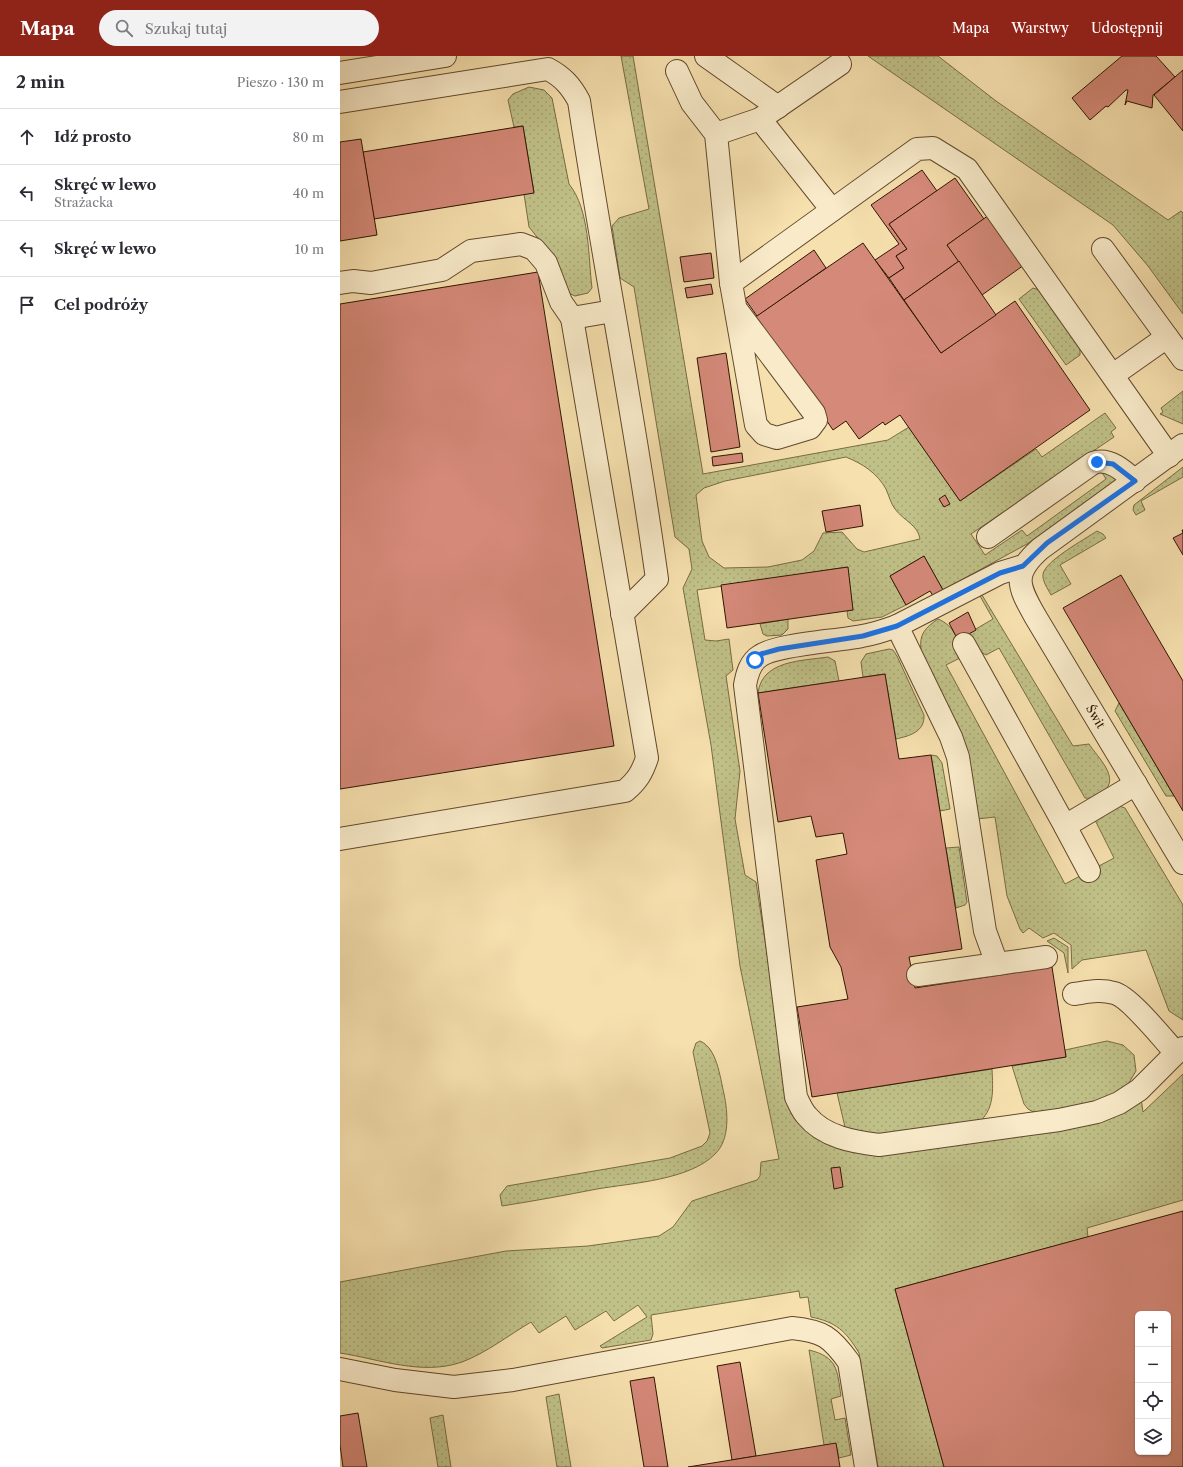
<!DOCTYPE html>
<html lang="pl">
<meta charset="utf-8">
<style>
:root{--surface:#fff;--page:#f2f2f3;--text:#2b2b33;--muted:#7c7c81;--line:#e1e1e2;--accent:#8f2418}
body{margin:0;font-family:"Libre Caslon Text",serif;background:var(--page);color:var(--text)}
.controls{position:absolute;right:12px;bottom:12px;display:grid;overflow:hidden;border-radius:6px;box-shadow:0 1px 3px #0004}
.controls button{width:36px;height:36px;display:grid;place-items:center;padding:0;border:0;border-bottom:1px solid var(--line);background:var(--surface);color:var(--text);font:20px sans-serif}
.stop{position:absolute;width:12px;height:12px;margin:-9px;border:3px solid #1a73e8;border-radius:50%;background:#fff}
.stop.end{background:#1a73e8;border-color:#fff;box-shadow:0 1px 4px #0008}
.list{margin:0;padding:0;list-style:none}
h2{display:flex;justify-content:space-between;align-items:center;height:52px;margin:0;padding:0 16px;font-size:17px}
h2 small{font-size:13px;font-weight:400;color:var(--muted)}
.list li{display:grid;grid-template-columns:26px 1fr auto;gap:12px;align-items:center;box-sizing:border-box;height:56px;padding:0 16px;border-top:1px solid var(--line)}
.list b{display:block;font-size:15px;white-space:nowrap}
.list p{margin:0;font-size:13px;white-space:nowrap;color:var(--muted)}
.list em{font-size:13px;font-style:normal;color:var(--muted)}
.icon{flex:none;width:22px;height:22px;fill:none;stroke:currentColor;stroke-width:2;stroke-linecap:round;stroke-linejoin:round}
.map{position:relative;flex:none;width:843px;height:1411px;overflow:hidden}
header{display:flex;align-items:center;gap:24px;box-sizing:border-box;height:56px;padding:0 20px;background:var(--accent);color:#fff}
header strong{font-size:19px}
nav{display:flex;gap:22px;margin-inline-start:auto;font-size:14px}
.search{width:280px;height:36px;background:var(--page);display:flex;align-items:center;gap:10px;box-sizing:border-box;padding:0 14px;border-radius:22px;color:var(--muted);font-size:15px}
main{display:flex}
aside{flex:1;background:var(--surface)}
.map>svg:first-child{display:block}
.grass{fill:url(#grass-dots);stroke:#786c44;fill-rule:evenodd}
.building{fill:#d58979;stroke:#2f1600;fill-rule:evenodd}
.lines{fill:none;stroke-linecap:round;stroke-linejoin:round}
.minor-casing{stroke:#61482c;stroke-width:24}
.minor{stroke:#f9ebca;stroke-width:22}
.route{stroke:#1a73e8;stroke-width:5}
.labels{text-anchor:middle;stroke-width:4;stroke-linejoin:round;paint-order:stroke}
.street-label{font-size:12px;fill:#2f1600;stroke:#f9ebca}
</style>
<header>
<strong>Mapa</strong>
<div class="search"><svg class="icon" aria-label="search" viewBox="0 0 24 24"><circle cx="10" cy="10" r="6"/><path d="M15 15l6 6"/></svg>Szukaj tutaj</div>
<nav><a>Mapa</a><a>Warstwy</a><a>Udostępnij</a></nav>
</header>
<main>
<aside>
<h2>2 min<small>Pieszo · 130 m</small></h2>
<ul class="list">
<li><svg class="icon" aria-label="ahead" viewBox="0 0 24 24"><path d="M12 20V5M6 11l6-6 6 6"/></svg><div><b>Idź prosto</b></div><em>80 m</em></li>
<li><svg class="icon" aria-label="left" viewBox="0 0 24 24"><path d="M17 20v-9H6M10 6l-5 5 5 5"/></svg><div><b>Skręć w lewo</b><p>Strażacka</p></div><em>40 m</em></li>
<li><svg class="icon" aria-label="left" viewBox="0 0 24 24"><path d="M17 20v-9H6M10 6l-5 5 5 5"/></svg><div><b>Skręć w lewo</b></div><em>10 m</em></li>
<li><svg class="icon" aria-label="arrive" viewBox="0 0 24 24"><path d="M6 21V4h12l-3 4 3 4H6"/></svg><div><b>Cel podróży</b></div></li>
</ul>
</aside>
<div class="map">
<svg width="843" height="1411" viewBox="0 0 843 1411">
<defs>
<pattern id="grass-dots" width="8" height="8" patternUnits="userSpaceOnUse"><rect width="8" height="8" fill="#c0c188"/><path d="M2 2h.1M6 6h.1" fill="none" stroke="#a5a574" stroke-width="1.8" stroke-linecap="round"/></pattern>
</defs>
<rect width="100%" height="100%" fill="#f6e0ae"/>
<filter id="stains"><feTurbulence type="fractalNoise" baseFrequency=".005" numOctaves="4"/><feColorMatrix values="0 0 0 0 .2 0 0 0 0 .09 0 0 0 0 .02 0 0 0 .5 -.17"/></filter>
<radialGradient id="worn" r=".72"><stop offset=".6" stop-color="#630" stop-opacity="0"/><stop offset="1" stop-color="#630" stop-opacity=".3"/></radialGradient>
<g class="grass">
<path d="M281,0H293L363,418L548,384L569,371L620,445L696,393L702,401L765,357L776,372L771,376L774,381L631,478L645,499L682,474L687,480L766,423L761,415L777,422L776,424L687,488L603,534L584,500L550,520L566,549L542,561L513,565L508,562L507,555L513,554L507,511L357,534L365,584L376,585L389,583L393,614L386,620L400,715L395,763L405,819L416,826L448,1035L499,1091L801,1042L803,1056L843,1018V1144L747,1172L748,1181L555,1233L604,1411H538L519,1297C506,1275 496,1266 471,1261L468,1241L460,1242L459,1235L311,1259L313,1278L311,1284L262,1292L260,1290L307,1261L298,1249L274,1265L266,1255L235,1274L226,1260L199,1277L191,1266C169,1279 146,1297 122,1306C82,1320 39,1303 0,1297V1226L166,1195L248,1190L319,1180L333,1171L352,1145L417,1124L420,1120L421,1106L439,1103L400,910L371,689L343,532L352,513L349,493L335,481L294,231L280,222L272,170L279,162L309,153ZM506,401C523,408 537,417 546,433C549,440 551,448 555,453C564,465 578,469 580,483L524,496L517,493L502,476L483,477L474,495L462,504L428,511L384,512L369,501L362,485L356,439L364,432L385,425Z"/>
<polygon points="528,0 598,0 656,45 828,164 841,155 843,157 843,258 808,210 773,169"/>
<path d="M189,31L204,34L212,42L229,128C250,154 248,200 252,232L248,237L235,240L226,236L201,186L189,171L184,138L194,136L183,70L174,71L168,44L173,38Z"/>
<polygon points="693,232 699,234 740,291 740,299 726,309 679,243"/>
<polygon points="843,335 843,368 820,358 823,356 821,352"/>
<polygon points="843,411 843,421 801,445 805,454 796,459 793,454 794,449"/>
<path d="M757,475L763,478L766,482L720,509L731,528L711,539C708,533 702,525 703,518C705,505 745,483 757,475Z"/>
<path d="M642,539L733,690L749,688C758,702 781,722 763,736C757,741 752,743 745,742L659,592L646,599L638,594L629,577L653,563L640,540Z"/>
<polygon points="448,563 448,573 442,579 427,580 423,578 420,568"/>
<path d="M598,563C615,570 618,584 622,601L606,609L725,828L774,802L755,764L779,750L785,752L843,849V964L829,955L806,894L742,904L732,913L731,889L714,877L703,882L689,872L683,877L680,873L667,840L655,761L637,763L581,594C579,578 585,572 598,563Z"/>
<path d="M549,593L553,594L557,600L584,659C585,676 569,680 556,683L545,618L523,621L521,606L526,598Z"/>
<path d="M488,601L495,605L499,625L418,637C422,604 462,605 488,601Z"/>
<polygon points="779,647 834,740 826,740 775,655"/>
<polygon points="591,699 597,700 602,707 610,753 600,755"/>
<polygon points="619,791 627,846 625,849 616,852 606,792"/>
<polygon points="714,882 728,891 728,917 724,897 707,885"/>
<path d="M360,985C377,992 380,1021 384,1038C388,1057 390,1084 375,1098C350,1124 292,1127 257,1133C226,1139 194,1145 162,1150L160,1139L167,1130L330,1102L362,1090L367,1085L370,1077L353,996L356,987Z"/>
<polygon points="767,985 783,989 794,999 796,1015 787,1030 755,1049 697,1058 688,1053 684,1048 672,1010 726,1001 725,994"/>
<path d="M652,1013C653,1034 655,1054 637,1068L572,1078L518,1079L505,1071L497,1037Z"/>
<path d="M469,1294C498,1301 497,1314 501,1340L491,1343L495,1364L505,1362L511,1399L499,1402L496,1388L484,1389Z"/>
<polygon points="219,1338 231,1411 217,1411 206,1341"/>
<polygon points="103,1359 111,1411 98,1411 90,1362"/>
</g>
<g class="building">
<polygon points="782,0 816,0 835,21 813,39 812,52 787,45 785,49 788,34 786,34 768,51 766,50 750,64 732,42"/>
<polygon points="843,14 843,75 814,39"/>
<polygon points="183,70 194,137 34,163 23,96"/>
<polygon points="21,83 37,179 0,185 0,86"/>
<polygon points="582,114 597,135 549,168 567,193 556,200 564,212 549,222 535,204 559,188 531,149"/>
<polygon points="615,122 644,163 607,189 619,205 564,244 549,222 564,212 556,200 567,193 549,168"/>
<polygon points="649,159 684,209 642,239 607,189"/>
<polygon points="523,187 601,297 675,245 750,354 620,445 560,359 545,369 543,366 519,383 506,365 493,374 415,261"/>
<polygon points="474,194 486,212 417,260 405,243"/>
<polygon points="371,197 374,222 344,226 340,201"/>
<polygon points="619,205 656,259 601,297 564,244"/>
<polygon points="198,216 274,690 0,733 0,248"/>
<polygon points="371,228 373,238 347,242 345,232"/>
<polygon points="386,297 400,391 371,396 357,302"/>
<polygon points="402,397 403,406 373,410 372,401"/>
<polygon points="605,439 610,448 604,451 599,443"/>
<polygon points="520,449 523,470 486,476 482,455"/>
<polygon points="842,474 843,474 843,499 833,482 843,477"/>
<polygon points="584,500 603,534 593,540 590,535 566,549 550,520"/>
<polygon points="508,511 513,554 387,572 381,529"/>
<polygon points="781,519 843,625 843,755 723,552"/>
<polygon points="628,556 636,574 618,584 609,567"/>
<polygon points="545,618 559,703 591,699 622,893 569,901 575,932 712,911 726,1001 472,1041 457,951 508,943 501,911 490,891 476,804 507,798 503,777 476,781 471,760 438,766 418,637"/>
<polygon points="500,1111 503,1131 494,1133 491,1112"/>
<path d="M843,1155V1411H604L555,1233ZM798,1258H828V1396H798Z"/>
<polygon points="400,1306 416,1400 392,1404 377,1310"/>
<polygon points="314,1321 328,1411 304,1411 290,1325"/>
<polygon points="18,1357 27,1411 3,1411 0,1389 0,1360"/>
<polygon points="496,1387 500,1411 348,1411 484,1389"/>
</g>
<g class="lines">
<defs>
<g id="minor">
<polyline points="366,0 438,51"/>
<polyline points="337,15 352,47 376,78 391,227"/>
<polyline points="0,17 105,0"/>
<path d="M0,46L208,13C223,21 231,30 239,45C263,205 295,363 317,523L282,558"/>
<polyline points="420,63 492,154"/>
<polyline points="376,78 420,63 500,8"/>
<polyline points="763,193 827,281 773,319"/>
<polyline points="0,227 13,225 31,227 102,214 131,195 181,188 194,193 206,207 221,246 232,262 273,255"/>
<polyline points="396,253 474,357 476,364 470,372 437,382 424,378 416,369 391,227 577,93 593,92 627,113 829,400"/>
<polyline points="827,281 843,303"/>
<path id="s1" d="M843,389L700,493C672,518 678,530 695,560L843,807"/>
<path d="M648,481L753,407C769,401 784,415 795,425"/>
<path d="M683,510L660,517L557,570C546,574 534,578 522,580C499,585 436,588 420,600C410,606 407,618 405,629L456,1041C459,1047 462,1055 467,1060C484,1081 514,1086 539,1089L719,1064L757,1056L779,1047L799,1034L836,997L843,992"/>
<polyline points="557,570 611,681 618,701 645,875 657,908 706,901"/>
<polyline points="624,588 725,770 796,728"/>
<polyline points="725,770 749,815"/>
<path d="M0,783L285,735C297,725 302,717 307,702L232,262"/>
<polyline points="578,919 657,908"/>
<path d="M734,938C748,936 760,933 774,937C789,940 824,984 836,997"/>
<path d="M0,1313L55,1324L114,1331L173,1324L452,1272C483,1275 491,1281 509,1306L526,1411"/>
</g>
</defs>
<use href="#minor" class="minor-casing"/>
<use href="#minor" class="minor"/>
</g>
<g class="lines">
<polyline class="route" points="415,604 421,598 439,593 523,580 557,570 660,517 683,510 707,487 795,425 773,408 757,406"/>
</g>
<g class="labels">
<g class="street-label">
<text dy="4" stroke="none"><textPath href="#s1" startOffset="371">Świt</textPath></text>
</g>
</g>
<rect width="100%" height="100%" filter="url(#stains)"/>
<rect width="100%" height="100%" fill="url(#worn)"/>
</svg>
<div class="controls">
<button>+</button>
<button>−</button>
<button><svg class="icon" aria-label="locate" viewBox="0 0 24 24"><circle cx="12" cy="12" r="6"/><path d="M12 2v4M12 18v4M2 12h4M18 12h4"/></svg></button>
<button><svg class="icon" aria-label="layers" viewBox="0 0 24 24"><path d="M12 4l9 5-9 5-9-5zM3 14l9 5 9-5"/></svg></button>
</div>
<div class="stop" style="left:415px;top:604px"></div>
<div class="stop end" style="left:757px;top:406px"></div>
</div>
</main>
